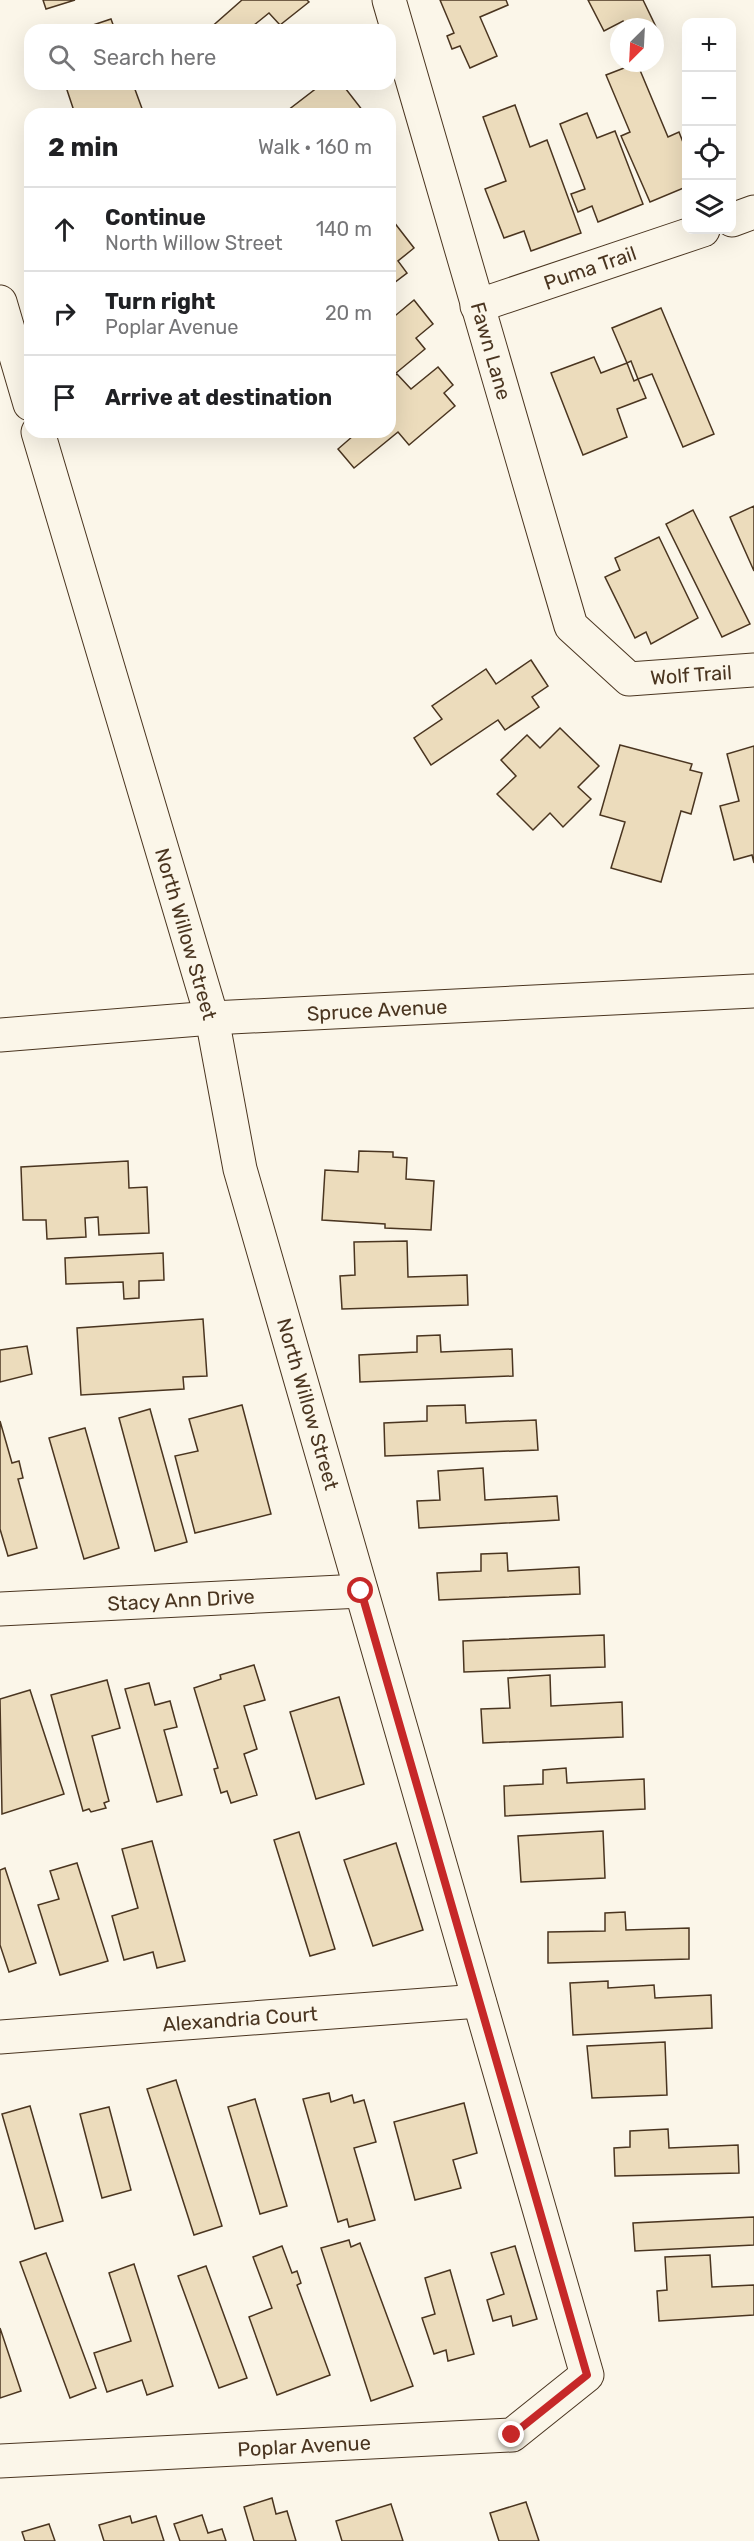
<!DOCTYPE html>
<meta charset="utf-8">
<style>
:root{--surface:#fff;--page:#f2f2f2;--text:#202124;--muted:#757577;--line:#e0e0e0}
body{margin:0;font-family:Rubik,sans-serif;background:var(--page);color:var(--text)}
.controls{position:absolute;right:18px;top:18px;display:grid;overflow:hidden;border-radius:12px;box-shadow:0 6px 24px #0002}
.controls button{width:54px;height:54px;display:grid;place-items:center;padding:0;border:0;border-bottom:2px solid var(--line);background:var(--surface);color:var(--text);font:30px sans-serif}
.compass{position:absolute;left:610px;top:18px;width:54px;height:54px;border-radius:50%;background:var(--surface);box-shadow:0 6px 24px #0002;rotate:204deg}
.stop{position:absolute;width:18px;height:18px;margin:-14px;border:4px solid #c62828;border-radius:50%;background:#fff}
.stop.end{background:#c62828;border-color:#fff;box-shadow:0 2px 6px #0008}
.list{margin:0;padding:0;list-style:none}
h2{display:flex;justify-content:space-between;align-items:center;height:78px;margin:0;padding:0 24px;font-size:26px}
h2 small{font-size:20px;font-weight:400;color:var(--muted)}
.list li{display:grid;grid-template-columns:39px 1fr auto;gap:18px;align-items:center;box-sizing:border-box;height:84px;padding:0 24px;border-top:2px solid var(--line)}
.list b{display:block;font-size:22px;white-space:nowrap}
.list p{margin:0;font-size:20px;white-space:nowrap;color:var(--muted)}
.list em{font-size:20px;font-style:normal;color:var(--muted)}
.icon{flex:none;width:33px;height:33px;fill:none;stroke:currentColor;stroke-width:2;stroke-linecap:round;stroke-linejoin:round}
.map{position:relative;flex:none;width:754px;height:2541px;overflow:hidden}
.search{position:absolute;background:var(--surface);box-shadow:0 6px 24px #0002;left:24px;top:24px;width:372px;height:66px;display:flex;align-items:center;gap:15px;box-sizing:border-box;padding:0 21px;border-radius:18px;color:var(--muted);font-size:22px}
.panel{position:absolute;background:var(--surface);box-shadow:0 6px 24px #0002;left:24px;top:108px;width:372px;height:330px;border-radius:18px}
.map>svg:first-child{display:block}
.building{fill:#ecdcbc;stroke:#4a3520;stroke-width:1.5}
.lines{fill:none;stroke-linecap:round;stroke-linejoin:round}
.minor-casing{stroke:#4a3520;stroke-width:35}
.secondary-casing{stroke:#4a3520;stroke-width:35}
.minor{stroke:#fbf6e9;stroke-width:33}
.secondary{stroke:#fbf6e9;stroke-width:33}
.route{stroke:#c62828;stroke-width:8}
.labels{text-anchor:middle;stroke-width:4.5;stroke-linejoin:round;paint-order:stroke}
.street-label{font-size:20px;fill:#4a3520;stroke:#fbf6e9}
</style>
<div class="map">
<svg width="754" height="2541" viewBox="0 0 754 2541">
<rect width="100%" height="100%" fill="#fbf6e9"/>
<g class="building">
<polygon points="43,0 75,0 46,9"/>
<polygon points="242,0 307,0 309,2 280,25 269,13 248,30 208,30"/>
<polygon points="440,0 506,0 508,5 480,17 497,56 470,68 460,46 452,49 447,36 454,33"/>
<polygon points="588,0 643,0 657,29 625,27 623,21 604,31"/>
<polygon points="111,19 115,30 78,30"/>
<polygon points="637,63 668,137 679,132 686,150 686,187 650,202 621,136 630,132 606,75"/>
<polygon points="65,84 133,84 144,114 75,114"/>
<polygon points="322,84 342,84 363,111 361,114 283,114"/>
<polygon points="515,105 530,147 547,140 581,233 531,251 524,231 504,238 485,189 506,181 483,117"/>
<polygon points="587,113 597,138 615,131 643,204 598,222 592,206 578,212 571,194 585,189 560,124"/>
<polygon points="390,217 414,248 398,261 407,273 390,286"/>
<polygon points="414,300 433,324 416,338 425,349 390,378 390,320"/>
<polygon points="661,308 714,434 683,447 652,374 638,379 631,361 627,363 612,328"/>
<polygon points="594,357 601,373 627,363 634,381 638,379 646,398 617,409 627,437 583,455 551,373"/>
<polygon points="438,367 453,385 444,393 455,406 409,445 398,432 354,468 338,449 353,436 350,432 390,432 390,380 397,374 411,389"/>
<polygon points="754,506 754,571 730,517"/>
<polygon points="693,510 750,624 722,637 666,524"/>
<polygon points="659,537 698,618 651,644 646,632 635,638 605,577 620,570 615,558"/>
<polygon points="531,660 548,686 532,697 539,707 505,730 498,720 431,765 414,738 442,719 432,706 486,669 496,684"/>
<polygon points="560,728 599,766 578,787 591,799 563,827 550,813 533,830 497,794 516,776 501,760 527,735 540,748"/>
<polygon points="620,745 692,764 690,770 702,773 691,814 681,811 661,882 611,868 625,822 600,815"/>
<polygon points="754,746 754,863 752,855 734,860 720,806 739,801 727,754"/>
<polygon points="359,1151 393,1152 393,1157 407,1158 406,1179 434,1181 431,1230 385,1228 385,1224 322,1220 325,1170 358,1172"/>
<polygon points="128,1161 129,1188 147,1187 149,1233 99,1235 98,1217 85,1218 86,1237 47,1239 46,1220 23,1220 21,1167"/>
<polygon points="407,1241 408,1277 467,1275 468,1305 342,1309 340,1276 355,1275 354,1242"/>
<polygon points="163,1253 164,1280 139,1281 139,1298 124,1299 123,1282 66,1284 65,1258"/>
<polygon points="203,1319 207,1376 183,1377 184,1389 81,1395 77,1328"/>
<polygon points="440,1335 441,1352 512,1349 513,1376 360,1382 359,1355 417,1352 417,1336"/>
<polygon points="27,1346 32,1374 0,1382 0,1350"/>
<polygon points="242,1405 271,1514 195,1533 175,1456 198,1451 189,1419"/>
<polygon points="465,1405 466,1423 536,1420 538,1450 385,1456 384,1423 427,1421 427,1406"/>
<polygon points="150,1409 187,1542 155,1551 119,1418"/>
<polygon points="0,1421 12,1463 19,1461 23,1478 18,1479 37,1548 8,1556 0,1529"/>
<polygon points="85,1428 119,1548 84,1559 49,1438"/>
<polygon points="483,1468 485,1500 557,1496 559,1520 419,1528 417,1501 440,1500 438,1471"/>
<polygon points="507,1553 508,1571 579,1567 580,1594 439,1600 437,1573 481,1571 481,1554"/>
<polygon points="604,1635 605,1667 464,1672 463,1641"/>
<polygon points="254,1665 265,1700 244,1706 257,1749 244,1754 257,1795 231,1803 227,1791 221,1793 214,1769 218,1768 194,1688 221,1679 220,1675"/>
<polygon points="550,1675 551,1706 622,1702 623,1737 483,1743 481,1709 510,1708 508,1678"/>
<polygon points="107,1680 120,1728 92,1736 109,1801 104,1803 106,1808 91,1812 89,1809 83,1811 51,1695"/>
<polygon points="149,1683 155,1705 170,1701 177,1727 164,1730 182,1795 157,1802 125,1689"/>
<polygon points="30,1690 64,1794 2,1814 0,1699"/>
<polygon points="339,1697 364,1784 316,1799 290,1712"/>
<polygon points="566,1768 567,1783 644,1779 645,1809 505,1816 504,1786 543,1784 543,1770"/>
<polygon points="603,1831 605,1878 521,1882 518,1836"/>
<polygon points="299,1832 335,1949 310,1956 274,1840"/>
<polygon points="152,1841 185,1961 157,1968 153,1952 124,1960 112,1916 138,1908 122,1849"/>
<polygon points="396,1843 423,1930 373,1946 344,1860"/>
<polygon points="77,1863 108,1961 60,1975 38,1905 59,1899 50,1871"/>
<polygon points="5,1868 36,1963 9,1972 0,1945 0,1870"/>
<polygon points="625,1912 626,1930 689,1928 689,1959 548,1963 548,1932 605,1931 605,1913"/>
<polygon points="608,1981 608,1988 654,1985 655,1998 711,1995 712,2028 573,2035 570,1983"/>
<polygon points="665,2042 667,2095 592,2098 587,2046"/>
<polygon points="176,2080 222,2226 194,2235 147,2089"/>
<polygon points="329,2093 331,2102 352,2095 354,2103 364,2100 376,2142 354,2148 375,2220 349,2227 347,2219 338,2222 303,2099"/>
<polygon points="255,2099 287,2206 260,2214 228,2107"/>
<polygon points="464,2103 477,2153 453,2160 461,2188 415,2200 394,2122"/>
<polygon points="30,2106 63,2221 35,2229 2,2114"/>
<polygon points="109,2107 131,2190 102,2198 80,2114"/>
<polygon points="668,2129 669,2148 738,2145 739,2173 615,2176 614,2148 630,2147 630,2131"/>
<polygon points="754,2217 754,2245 635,2251 633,2223"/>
<polygon points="349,2240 351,2247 360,2243 413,2386 371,2401 321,2248"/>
<polygon points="282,2246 292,2273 297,2271 301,2283 297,2285 330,2375 277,2395 249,2317 272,2308 253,2257"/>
<polygon points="515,2246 537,2319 513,2326 511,2316 493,2321 487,2300 504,2294 491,2253"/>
<polygon points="46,2253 96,2388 70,2398 20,2262"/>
<polygon points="710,2255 712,2287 754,2285 754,2315 659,2321 657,2291 667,2290 665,2257"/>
<polygon points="134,2264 173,2386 147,2395 142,2380 107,2392 94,2353 131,2341 109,2273"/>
<polygon points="206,2266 247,2378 219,2388 178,2276"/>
<polygon points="450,2270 474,2354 448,2361 446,2350 434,2354 422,2318 435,2314 425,2278"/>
<polygon points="0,2328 21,2391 0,2398"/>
<polygon points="272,2498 276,2514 287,2511 296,2541 254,2541 244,2507"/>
<polygon points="526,2502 539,2541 499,2541 490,2513"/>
<polygon points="391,2504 403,2541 342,2541 336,2521"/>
<polygon points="202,2515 208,2533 222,2529 226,2541 180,2541 174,2524"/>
<polygon points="130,2516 132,2523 156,2516 164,2541 104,2541 99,2525"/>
<polygon points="49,2524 55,2541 25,2541 22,2532"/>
</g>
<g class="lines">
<defs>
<g id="minor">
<polyline points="389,0 571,626 629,679 754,670"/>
<polyline points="732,220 754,212"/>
<polyline points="0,302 30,404"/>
<polyline points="477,306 703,230"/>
<polyline points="0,1609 361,1591"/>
<polyline points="0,2037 479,2001"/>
<polyline points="0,2461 512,2435 587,2375 240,1169 212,1018 38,432"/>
</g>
<polyline id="secondary" points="0,1035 212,1018 754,991"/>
</defs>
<use href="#minor" class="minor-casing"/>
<use href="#secondary" class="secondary-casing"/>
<use href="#minor" class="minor"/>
<use href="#secondary" class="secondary"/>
</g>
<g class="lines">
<polyline class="route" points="361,1591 587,2375 512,2435"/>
</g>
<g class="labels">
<g class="street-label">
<text transform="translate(590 268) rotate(-19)" y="7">Puma Trail</text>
<text transform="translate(491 351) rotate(74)" y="7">Fawn Lane</text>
<text transform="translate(691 675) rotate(-4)" y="7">Wolf Trail</text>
<text transform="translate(186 934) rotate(74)" y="7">North Willow Street</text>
<text transform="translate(377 1010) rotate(-3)" y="7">Spruce Avenue</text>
<text transform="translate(308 1404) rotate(74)" y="7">North Willow Street</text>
<text transform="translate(181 1600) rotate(-3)" y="7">Stacy Ann Drive</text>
<text transform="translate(240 2019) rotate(-4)" y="7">Alexandria Court</text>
<text transform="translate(304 2446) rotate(-3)" y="7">Poplar Avenue</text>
</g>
</g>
</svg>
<div class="controls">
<button>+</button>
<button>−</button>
<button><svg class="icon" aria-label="locate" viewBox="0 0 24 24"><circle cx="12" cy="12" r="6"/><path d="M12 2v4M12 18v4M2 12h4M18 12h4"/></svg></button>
<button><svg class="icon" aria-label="layers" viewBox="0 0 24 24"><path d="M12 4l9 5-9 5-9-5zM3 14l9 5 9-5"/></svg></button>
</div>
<svg class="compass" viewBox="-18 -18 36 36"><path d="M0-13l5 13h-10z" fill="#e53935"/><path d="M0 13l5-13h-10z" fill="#757577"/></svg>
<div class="stop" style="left:361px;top:1591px"></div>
<div class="stop end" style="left:512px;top:2435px"></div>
<div class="search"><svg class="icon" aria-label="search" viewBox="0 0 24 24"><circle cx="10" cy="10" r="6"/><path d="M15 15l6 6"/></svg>Search here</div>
<section class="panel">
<h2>2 min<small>Walk · 160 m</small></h2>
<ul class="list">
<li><svg class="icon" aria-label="ahead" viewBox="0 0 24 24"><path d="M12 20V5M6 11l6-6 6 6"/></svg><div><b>Continue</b><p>North Willow Street</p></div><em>140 m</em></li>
<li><svg class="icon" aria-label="right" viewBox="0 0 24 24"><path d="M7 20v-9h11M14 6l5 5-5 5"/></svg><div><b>Turn right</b><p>Poplar Avenue</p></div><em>20 m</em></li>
<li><svg class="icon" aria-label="arrive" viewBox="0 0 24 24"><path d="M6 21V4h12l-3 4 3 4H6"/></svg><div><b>Arrive at destination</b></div></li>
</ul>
</section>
</div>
